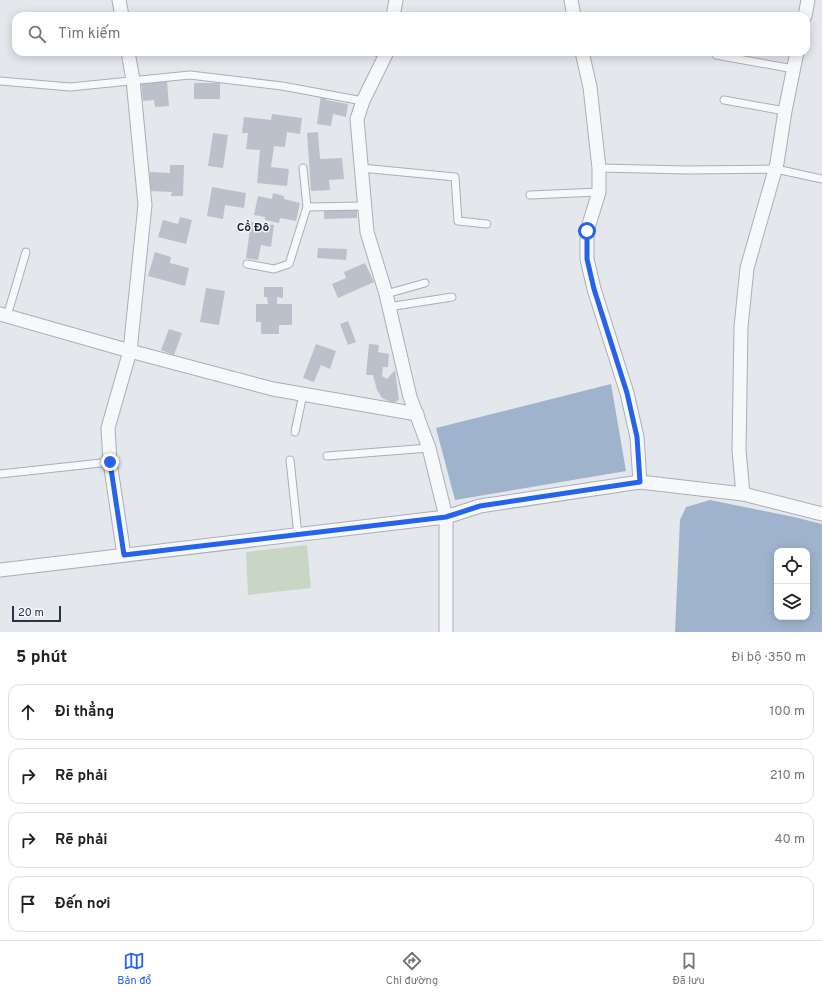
<!DOCTYPE html>
<html lang="vi">
<meta charset="utf-8">
<style>
:root{--surface:#fff;--page:#f2f2f2;--text:#202124;--muted:#757577;--line:#e0e0e0;--accent:#2563eb}
body{margin:0;font-family:Overpass,sans-serif;background:var(--page);color:var(--text)}
.controls{position:absolute;right:12px;bottom:12px;display:grid;overflow:hidden;border-radius:8px;box-shadow:0 2px 10px #0003}
.controls button{width:36px;height:36px;display:grid;place-items:center;padding:0;border:0;border-bottom:1px solid var(--line);background:var(--surface);color:var(--text);font:20px sans-serif}
.scale{position:absolute;left:12px;bottom:10px;width:49px;box-sizing:border-box;padding-left:4px;border:2px solid #2b3445;border-top:0;font-size:11px;line-height:14px;white-space:nowrap;color:#2b3445;-webkit-text-stroke:3px #f4f6f9;paint-order:stroke}
.stop{position:absolute;width:12px;height:12px;margin:-9px;border:3px solid #2563eb;border-radius:50%;background:#fff}
.stop.end{background:#2563eb;border-color:#fff;box-shadow:0 1px 4px #0008}
.list{margin:0;padding:0;list-style:none}
h2{display:flex;justify-content:space-between;align-items:center;height:52px;margin:0;padding:0 16px;font-size:17px}
h2 small{font-size:13px;font-weight:400;color:var(--muted)}
.list li{display:grid;grid-template-columns:26px 1fr auto;gap:12px;align-items:center;box-sizing:border-box;height:56px;margin:0 8px 8px;padding:0 8px;border:1px solid var(--line);border-radius:12px}
.list b{display:block;font-size:15px;white-space:nowrap}
.list em{font-size:13px;font-style:normal;color:var(--muted)}
.icon{flex:none;width:22px;height:22px;fill:none;stroke:currentColor;stroke-width:2;stroke-linecap:round;stroke-linejoin:round}
.map{position:relative;flex:none;width:822px;height:632px;overflow:hidden}
.search{position:absolute;background:var(--surface);box-shadow:0 2px 10px #0003;left:12px;right:12px;top:12px;height:44px;display:flex;align-items:center;gap:10px;box-sizing:border-box;padding:0 14px;border-radius:12px;color:var(--muted);font-size:15px}
.sheet{height:308px;background:var(--surface)}
nav{display:flex;justify-content:space-around;align-items:center;box-sizing:border-box;height:56px;border-top:1px solid var(--line);background:var(--surface);font-size:11px;color:var(--muted)}
nav a{display:grid;justify-items:center;gap:2px}
nav .on{color:var(--accent)}
.map>svg:first-child{display:block}
.green{fill:#c9d6c5}
.water{fill:#9fb4cc;fill-rule:evenodd}
.building{fill:#bbc0ca}
.lines{fill:none;stroke-linecap:round;stroke-linejoin:round}
.service-casing{stroke:#a9aeb7;stroke-width:9}
.minor-casing{stroke:#a9aeb7;stroke-width:15}
.service{stroke:#f7f8fa;stroke-width:7}
.minor{stroke:#f7f8fa;stroke-width:13}
.route{stroke:#2563eb;stroke-width:5}
.labels{text-anchor:middle;stroke-width:3;stroke-linejoin:round;paint-order:stroke}
.quarter-label{font-size:12px;font-weight:bold;fill:#1d2536;stroke:#f4f6f9}
</style>
<div class="map">
<svg width="822" height="632" viewBox="0 0 822 632">
<rect width="100%" height="100%" fill="#e4e7ec"/>
<polygon class="green" points="307,545 311,588 248,595 246,552"/>
<g class="water">
<polygon points="611,384 626,471 455,500 436,428"/>
<path d="M710,500L794,517L822,524V632H675L680,520L686,507ZM777,551H807V617H777Z"/>
</g>
<g class="building">
<polygon points="167,81 169,106 155,107 154,100 143,101 141,82"/>
<rect x="194" y="83" width="26" height="16"/>
<polygon points="321,95 327,97 326,100 348,104 346,117 333,114 331,126 317,124"/>
<polygon points="272,114 302,118 300,134 287,132 285,147 274,146 271,167 289,169 287,186 257,183 260,150 246,149 248,133 242,133 244,117 271,120"/>
<polygon points="318,132 320,159 342,158 344,179 329,180 330,190 311,191 307,133"/>
<polygon points="213,133 228,135 223,168 208,166"/>
<polygon points="170,165 184,165 183,196 171,196 172,192 149,191 150,172 170,173"/>
<polygon points="212,187 246,193 244,208 225,205 223,219 207,216"/>
<polygon points="273,193 284,196 284,199 300,203 296,221 280,218 279,223 265,220 265,217 254,215 258,196 272,199"/>
<polygon points="357,209 357,218 324,219 324,210"/>
<polygon points="180,217 192,220 186,244 158,237 163,220 178,224"/>
<polygon points="251,222 274,225 271,247 261,245 258,260 246,258"/>
<polygon points="318,248 347,249 346,260 317,258"/>
<polygon points="155,252 171,257 170,263 189,268 185,286 148,276"/>
<polygon points="365,263 374,282 338,298 332,284 346,278 344,272"/>
<polygon points="264,287 283,287 283,298 277,297 277,304 292,304 292,325 279,325 279,334 261,334 261,322 256,322 256,304 268,304 267,297 264,297"/>
<polygon points="206,288 225,291 219,325 200,322"/>
<polygon points="348,321 356,342 348,345 340,324"/>
<polygon points="169,329 182,333 174,355 161,350"/>
<polygon points="316,344 336,351 330,369 321,365 314,382 303,378"/>
<polygon points="369,344 379,345 378,352 389,354 388,367 383,367 382,376 387,379 395,370 399,400 393,403 382,398 377,390 373,375 366,375"/>
</g>
<g class="lines">
<defs>
<g id="service">
<polyline points="376,52 386,54"/>
<polyline points="716,55 794,69"/>
<polyline points="0,81 70,87 190,75 282,86 363,101"/>
<polyline points="724,100 785,111"/>
<polyline points="361,168 455,177 458,221 487,224"/>
<polyline points="599,168 687,170 776,169 822,179"/>
<polyline points="530,195 599,192"/>
<polyline points="307,207 365,206"/>
<polyline points="247,264 274,269 289,264 307,207 303,168"/>
<polyline points="386,294 425,283"/>
<polyline points="388,307 452,297"/>
<polyline points="7,316 26,252"/>
<polyline points="295,432 303,394"/>
<polyline points="327,456 429,448"/>
<polyline points="290,460 298,535"/>
<polyline points="0,474 110,462"/>
</g>
<g id="minor">
<polyline points="119,0 122,16"/>
<polyline points="571,0 574,16"/>
<polyline points="393,16 396,0"/>
<polyline points="805,16 808,0"/>
<polyline points="387,52 363,101 357,119 367,232 386,294 410,397 429,448 446,517 446,632"/>
<polyline points="582,52 590,87 599,168 599,192 587,231 587,259 594,289 627,393 637,437 640,482"/>
<polyline points="0,314 130,351 273,389 417,414"/>
<polyline points="743,494 739,450 741,327 747,268 777,163 785,111 797,52"/>
<polyline points="124,555 110,462 108,428 130,351 145,205 133,80 128,52"/>
<polyline points="0,570 446,517 480,506 640,482 743,494 822,514"/>
</g>
</defs>
<use href="#service" class="service-casing"/>
<use href="#minor" class="minor-casing"/>
<use href="#service" class="service"/>
<use href="#minor" class="minor"/>
</g>
<g class="lines">
<polyline class="route" points="110,462 124,555 446,517 480,506 640,482 637,437 627,393 594,289 587,259 587,231"/>
</g>
<g class="labels">
<g class="quarter-label">
<text x="253" y="231">Cổ Đô</text>
</g>
</g>
</svg>
<div class="controls">
<button><svg class="icon" aria-label="locate" viewBox="0 0 24 24"><circle cx="12" cy="12" r="6"/><path d="M12 2v4M12 18v4M2 12h4M18 12h4"/></svg></button>
<button><svg class="icon" aria-label="layers" viewBox="0 0 24 24"><path d="M12 4l9 5-9 5-9-5zM3 14l9 5 9-5"/></svg></button>
</div>
<div class="scale">20 m</div>
<div class="stop" style="left:587px;top:231px"></div>
<div class="stop end" style="left:110px;top:462px"></div>
<div class="search"><svg class="icon" aria-label="search" viewBox="0 0 24 24"><circle cx="10" cy="10" r="6"/><path d="M15 15l6 6"/></svg>Tìm kiếm</div>
</div>
<section class="sheet">
<h2>5 phút<small>Đi bộ · 350 m</small></h2>
<ul class="list">
<li><svg class="icon" aria-label="ahead" viewBox="0 0 24 24"><path d="M12 20V5M6 11l6-6 6 6"/></svg><div><b>Đi thẳng</b></div><em>100 m</em></li>
<li><svg class="icon" aria-label="right" viewBox="0 0 24 24"><path d="M7 20v-9h11M14 6l5 5-5 5"/></svg><div><b>Rẽ phải</b></div><em>210 m</em></li>
<li><svg class="icon" aria-label="right" viewBox="0 0 24 24"><path d="M7 20v-9h11M14 6l5 5-5 5"/></svg><div><b>Rẽ phải</b></div><em>40 m</em></li>
<li><svg class="icon" aria-label="arrive" viewBox="0 0 24 24"><path d="M6 21V4h12l-3 4 3 4H6"/></svg><div><b>Đến nơi</b></div></li>
</ul>
</section>
<nav>
<a class="on"><svg class="icon" aria-label="map" viewBox="0 0 24 24"><path d="M3 6l6-2 6 2 6-2v14l-6 2-6-2-6 2zM9 4v14M15 6v14"/></svg>Bản đồ</a>
<a><svg class="icon" aria-label="directions" viewBox="0 0 24 24"><path d="M12 3l9 9-9 9-9-9zM9 14v-3h6M13 9l2 2-2 2"/></svg>Chỉ đường</a>
<a><svg class="icon" aria-label="saved" viewBox="0 0 24 24"><path d="M7 4h10v16l-5-4-5 4z"/></svg>Đã lưu</a>
</nav>
